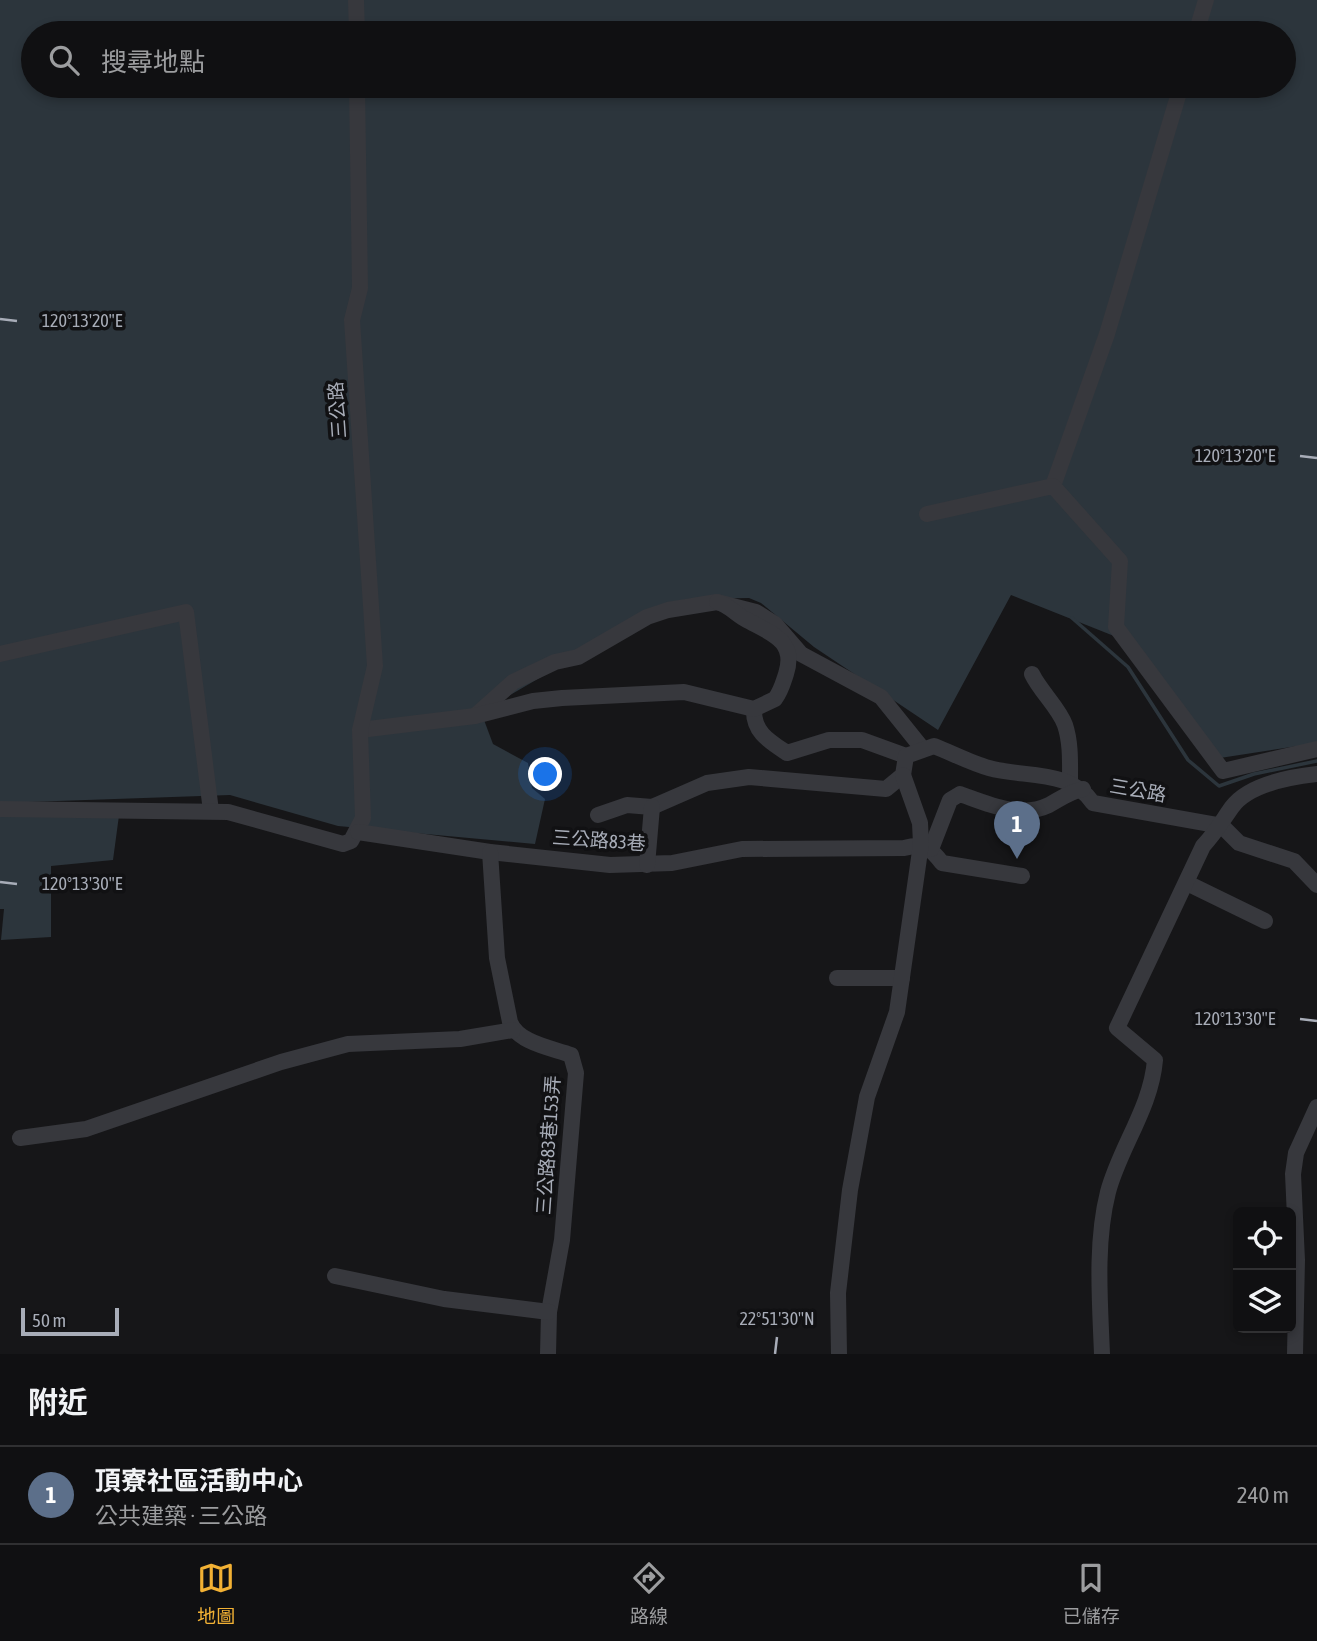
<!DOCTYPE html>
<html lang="zh-TW">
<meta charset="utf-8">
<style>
:root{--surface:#101012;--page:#1e1e20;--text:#f1f3f6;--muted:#9c9d9f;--line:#303032;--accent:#f2b134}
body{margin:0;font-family:"Asap Condensed","Noto Sans TC",sans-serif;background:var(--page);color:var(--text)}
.controls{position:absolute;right:21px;bottom:21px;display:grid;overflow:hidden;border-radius:10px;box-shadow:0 4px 10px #0003}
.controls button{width:63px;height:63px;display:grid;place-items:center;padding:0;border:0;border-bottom:2px solid var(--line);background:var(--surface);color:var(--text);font:35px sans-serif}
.scale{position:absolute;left:21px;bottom:18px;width:98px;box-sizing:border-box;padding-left:7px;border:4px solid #a8adb8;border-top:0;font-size:19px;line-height:24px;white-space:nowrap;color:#a8adb8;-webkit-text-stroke:5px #111113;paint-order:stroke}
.you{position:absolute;left:546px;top:775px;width:24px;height:24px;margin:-18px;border:5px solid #fff;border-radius:50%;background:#1a73e8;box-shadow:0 0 0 10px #1a73e833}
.badge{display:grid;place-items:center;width:46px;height:46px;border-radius:50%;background:var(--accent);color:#fff;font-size:23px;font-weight:700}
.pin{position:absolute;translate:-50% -58px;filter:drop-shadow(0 2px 4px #0008)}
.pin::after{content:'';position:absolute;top:37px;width:24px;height:21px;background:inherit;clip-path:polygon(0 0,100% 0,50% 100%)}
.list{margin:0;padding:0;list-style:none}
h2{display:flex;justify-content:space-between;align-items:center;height:91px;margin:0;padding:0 28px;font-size:30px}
h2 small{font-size:23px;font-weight:400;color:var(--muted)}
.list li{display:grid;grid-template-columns:46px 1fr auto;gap:21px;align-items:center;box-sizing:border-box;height:98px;padding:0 28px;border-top:2px solid var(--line)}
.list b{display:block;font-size:26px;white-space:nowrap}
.list p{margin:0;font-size:23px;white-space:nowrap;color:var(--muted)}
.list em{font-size:23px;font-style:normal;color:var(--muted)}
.icon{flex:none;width:38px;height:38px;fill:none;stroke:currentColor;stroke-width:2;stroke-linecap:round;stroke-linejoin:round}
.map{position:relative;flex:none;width:1317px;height:1354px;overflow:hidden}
.search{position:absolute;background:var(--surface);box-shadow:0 4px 10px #0003;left:21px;right:21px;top:21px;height:77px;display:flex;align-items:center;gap:18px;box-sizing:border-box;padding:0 24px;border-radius:38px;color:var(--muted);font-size:26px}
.sheet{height:189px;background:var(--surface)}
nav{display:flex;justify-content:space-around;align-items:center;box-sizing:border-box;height:98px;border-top:2px solid var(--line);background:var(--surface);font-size:19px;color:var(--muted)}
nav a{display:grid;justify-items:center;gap:4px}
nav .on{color:var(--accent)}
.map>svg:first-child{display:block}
.water{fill:#2c353c;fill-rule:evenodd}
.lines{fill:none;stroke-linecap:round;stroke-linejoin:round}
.stream{stroke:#2c353c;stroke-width:3.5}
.minor{stroke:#37383d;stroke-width:16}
.ticks{fill:none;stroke:#a8adb8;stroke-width:2.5}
.labels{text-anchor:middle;stroke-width:7;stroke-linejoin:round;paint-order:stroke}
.street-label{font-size:19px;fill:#a8adb8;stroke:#111113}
.ticks-label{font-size:18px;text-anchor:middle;fill:#a8adb8;stroke:#111113;stroke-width:7;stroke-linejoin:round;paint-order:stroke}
</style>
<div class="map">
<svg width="1317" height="1354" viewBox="0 0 1317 1354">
<rect width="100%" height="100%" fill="#161618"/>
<g class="water">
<path d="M0,0H1317V743L1220,758L1119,638L1011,595L938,730L814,647L761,603L749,598L686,599L634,623L481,712L493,744L528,763L532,788L545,799L535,844L338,826L230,795L0,803ZM33,33H1284V86H33Z"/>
<polygon points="120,808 113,860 51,866 51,937 1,940 4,909 0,909 0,811"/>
</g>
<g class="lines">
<polyline class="stream" points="1072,618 1128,667 1188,760 1219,786 1254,774 1317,761"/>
<g class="minor">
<polyline points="356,0 357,33"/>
<polyline points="1196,33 1206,0"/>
<polyline points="1053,486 1107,334 1181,86"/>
<polyline points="927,514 1053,486 1120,561 1116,627 1223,771 1317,749"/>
<polyline points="0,654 186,612 211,811"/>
<path d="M1032,674C1040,691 1059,708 1065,725C1071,743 1070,763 1070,781"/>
<path d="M754,709C753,732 769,741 787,753L829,740H862L906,756"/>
<polyline points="475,716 513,682 555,662 578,657 647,617 668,610 717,602 756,612 775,624 801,654 881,697 922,748"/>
<path d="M360,730L475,716L533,701L562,698L684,692L754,709L775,699C781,691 783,683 786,674C797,640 770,633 745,619C734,613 729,605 717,602"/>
<polyline points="0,809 228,812 343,844 351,841 363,818 360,730 375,666 352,320 360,288 357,86"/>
<path d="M598,815L627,805L652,807L707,783L749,777L886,789L903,775L906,756L934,746C952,753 971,763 989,768C1025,778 1070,769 1093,803L1222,826L1239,843L1294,861L1317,885"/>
<path d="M358,832L490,852L610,865L672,863L742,849L904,848C924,843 930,847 942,863L1022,876"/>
<path d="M931,849L950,800L960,794C988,804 1020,819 1049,805C1062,798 1069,792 1083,789"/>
<path d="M490,852L497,958L510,1022C518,1043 552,1048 571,1055L576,1073L562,1240L549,1312L548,1354"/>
<polyline points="647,865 652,807"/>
<polyline points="1187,883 1265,921"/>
<polyline points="837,978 902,978"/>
<polyline points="20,1138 86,1129 281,1062 348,1044 460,1039 513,1030"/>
<polyline points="335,1276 444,1299 549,1312"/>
<polyline points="839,1354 838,1293 850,1190 867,1097 897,1012 921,844 920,823 903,775"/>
<path d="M1102,1354C1100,1302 1095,1243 1108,1192C1120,1147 1151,1108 1155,1060L1117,1028L1203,846C1216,832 1222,821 1232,807C1249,784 1290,777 1317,774"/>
<polyline points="1295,1354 1297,1260 1293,1174 1296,1153 1317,1107"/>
</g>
</g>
<path class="ticks" d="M0,319L17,321M1300,456L1317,458M0,882L17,884M1300,1019L1317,1021M775,1354L777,1337"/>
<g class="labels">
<g class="street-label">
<text transform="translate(337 410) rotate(-94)" y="7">三公路</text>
<text transform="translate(1138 790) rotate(10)" y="7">三公路</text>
<text transform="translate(599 840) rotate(4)" y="7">三公路83巷</text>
<text transform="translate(548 1145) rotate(-86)" y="7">三公路83巷153弄</text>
</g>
</g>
<g class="ticks-label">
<text x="82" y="327">120°13'20"E</text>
<text x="1235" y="462">120°13'20"E</text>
<text x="82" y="890">120°13'30"E</text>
<text x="1235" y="1025">120°13'30"E</text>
<text x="777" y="1325">22°51'30"N</text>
</g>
</svg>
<div class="controls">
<button><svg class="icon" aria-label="locate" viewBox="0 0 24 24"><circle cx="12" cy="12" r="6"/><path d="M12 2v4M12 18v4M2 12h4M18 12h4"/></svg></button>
<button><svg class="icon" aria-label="layers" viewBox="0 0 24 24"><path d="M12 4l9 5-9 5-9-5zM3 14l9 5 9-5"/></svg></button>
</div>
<div class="scale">50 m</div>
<div class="you"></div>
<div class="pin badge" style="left:1017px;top:859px;background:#5c6f8a">1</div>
<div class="search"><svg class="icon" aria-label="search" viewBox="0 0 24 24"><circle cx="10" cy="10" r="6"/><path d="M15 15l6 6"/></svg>搜尋地點</div>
</div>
<section class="sheet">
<h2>附近<small></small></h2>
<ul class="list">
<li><span class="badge" style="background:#5c6f8a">1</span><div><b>頂寮社區活動中心</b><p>公共建築 · 三公路</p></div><em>240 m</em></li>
</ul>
</section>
<nav>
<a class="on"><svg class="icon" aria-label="map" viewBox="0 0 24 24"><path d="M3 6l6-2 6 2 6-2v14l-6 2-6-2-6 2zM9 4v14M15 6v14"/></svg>地圖</a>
<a><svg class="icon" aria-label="directions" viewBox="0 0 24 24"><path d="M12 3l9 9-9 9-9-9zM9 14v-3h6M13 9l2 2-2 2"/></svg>路線</a>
<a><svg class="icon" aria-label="saved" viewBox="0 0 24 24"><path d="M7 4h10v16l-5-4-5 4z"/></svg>已儲存</a>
</nav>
